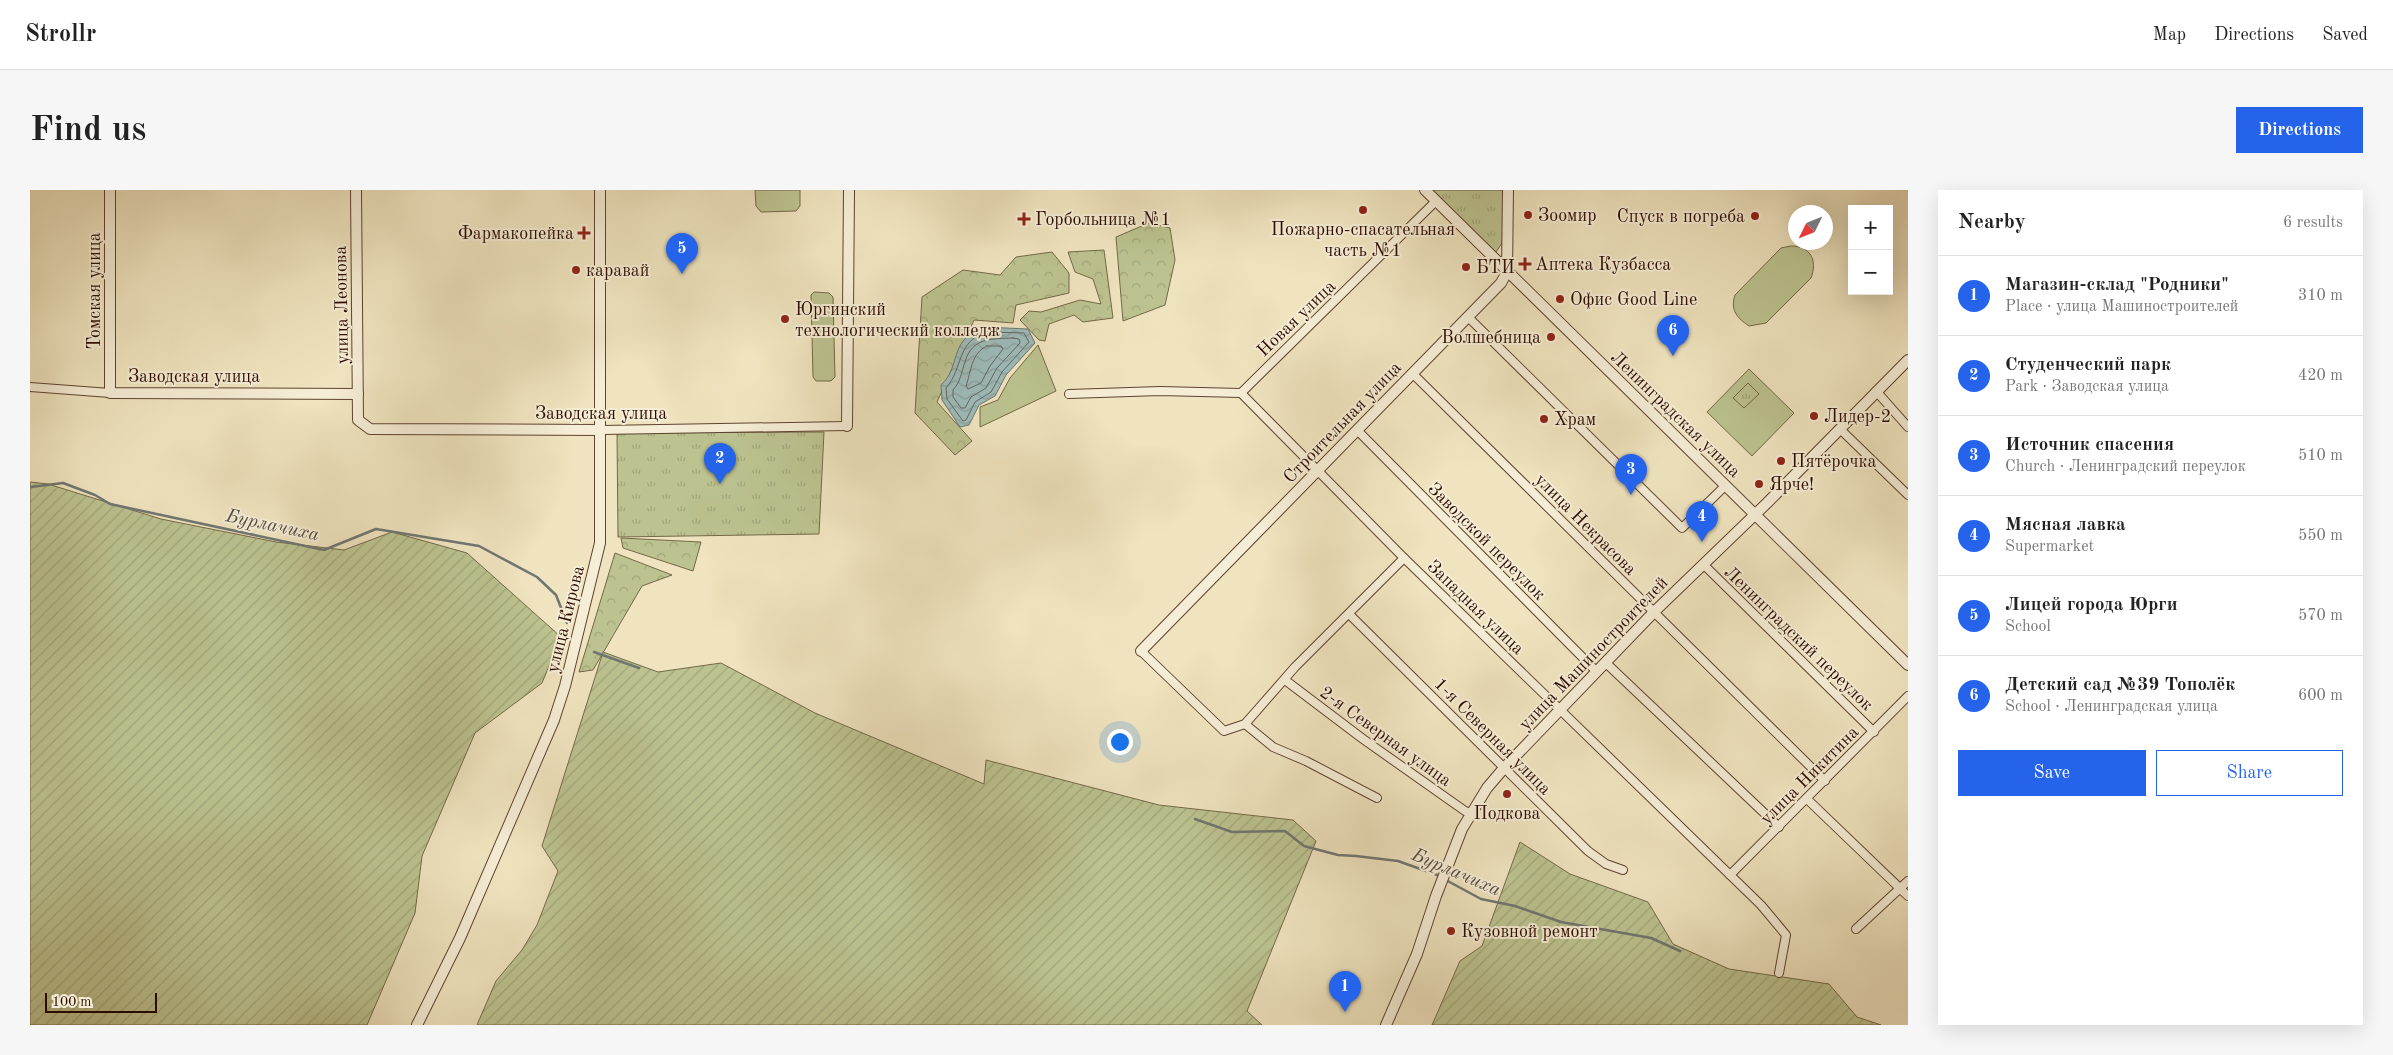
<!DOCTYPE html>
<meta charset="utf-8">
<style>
:root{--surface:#fff;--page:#f6f6f6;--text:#222;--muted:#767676;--line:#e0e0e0;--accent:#2563eb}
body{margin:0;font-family:"Old Standard TT",serif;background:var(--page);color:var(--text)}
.controls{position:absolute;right:15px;top:15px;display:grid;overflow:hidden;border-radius:0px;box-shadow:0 5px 20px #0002}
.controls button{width:45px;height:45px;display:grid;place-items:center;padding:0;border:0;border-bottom:1px solid var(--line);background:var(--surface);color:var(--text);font:25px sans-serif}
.compass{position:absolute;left:1758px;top:15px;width:45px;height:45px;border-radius:50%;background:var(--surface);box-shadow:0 5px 20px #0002;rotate:227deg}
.scale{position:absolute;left:15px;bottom:12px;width:112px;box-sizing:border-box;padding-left:5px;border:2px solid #2d0d01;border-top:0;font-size:14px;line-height:18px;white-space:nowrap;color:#2d0d01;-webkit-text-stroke:4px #f5edd5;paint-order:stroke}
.you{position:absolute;left:1089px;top:551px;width:18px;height:18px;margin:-12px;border:4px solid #fff;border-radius:50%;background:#1a73e8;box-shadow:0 0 0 8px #1a73e833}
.badge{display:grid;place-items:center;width:32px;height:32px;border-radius:50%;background:var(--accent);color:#fff;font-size:16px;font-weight:700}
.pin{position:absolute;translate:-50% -41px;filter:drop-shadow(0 1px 2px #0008)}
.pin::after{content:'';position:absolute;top:26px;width:18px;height:15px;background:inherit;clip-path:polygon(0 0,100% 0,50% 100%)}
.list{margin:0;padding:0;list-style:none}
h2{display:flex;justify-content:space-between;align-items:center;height:65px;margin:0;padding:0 20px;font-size:21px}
h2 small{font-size:16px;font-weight:400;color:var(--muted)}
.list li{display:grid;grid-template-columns:32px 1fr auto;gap:15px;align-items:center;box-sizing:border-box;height:80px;padding:0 20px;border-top:1px solid var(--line)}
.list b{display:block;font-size:19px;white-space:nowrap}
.list p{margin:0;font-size:16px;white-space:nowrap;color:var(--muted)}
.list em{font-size:16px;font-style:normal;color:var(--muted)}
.actions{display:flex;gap:10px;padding:15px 20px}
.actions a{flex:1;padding:11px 0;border:1px solid var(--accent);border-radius:0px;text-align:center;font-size:18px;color:var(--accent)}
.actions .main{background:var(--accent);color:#fff}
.map{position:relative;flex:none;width:1878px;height:835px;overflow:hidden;border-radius:0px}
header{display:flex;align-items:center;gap:30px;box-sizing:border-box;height:70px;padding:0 25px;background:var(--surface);border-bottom:1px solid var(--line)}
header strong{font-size:24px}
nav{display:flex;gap:28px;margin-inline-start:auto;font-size:18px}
.intro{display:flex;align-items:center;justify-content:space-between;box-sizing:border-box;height:120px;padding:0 30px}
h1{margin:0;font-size:35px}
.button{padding:12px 22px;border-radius:0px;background:var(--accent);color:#fff;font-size:18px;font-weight:700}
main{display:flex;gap:30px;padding:0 30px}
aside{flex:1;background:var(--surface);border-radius:0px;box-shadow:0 5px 20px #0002}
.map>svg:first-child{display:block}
.grass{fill:#bcc390;stroke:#746848}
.forest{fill:url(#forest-crowns);stroke:#746848}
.park{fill:url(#park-tufts);stroke:#746848}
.garden{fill:url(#garden-furrows);stroke:#746848}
.water{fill:url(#water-waves);stroke:#707671}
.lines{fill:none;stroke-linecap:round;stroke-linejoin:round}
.shore{stroke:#65645e;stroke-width:1}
.stream{stroke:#707671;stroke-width:2.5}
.minor-casing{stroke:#5e4330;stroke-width:10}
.tertiary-casing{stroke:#5e4330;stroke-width:12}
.minor{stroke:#f5edd5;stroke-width:8}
.tertiary{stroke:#f5edd5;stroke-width:10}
.poi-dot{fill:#8f2418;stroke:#f5edd5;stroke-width:2}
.labels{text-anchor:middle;stroke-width:4;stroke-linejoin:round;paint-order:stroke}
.poi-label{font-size:18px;fill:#2d0d01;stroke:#f5edd5;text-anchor:start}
.street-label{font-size:18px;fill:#2d0d01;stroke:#f5edd5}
.water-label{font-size:19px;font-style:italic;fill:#544a42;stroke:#f5edd5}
</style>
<header>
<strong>Strollr</strong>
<nav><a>Map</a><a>Directions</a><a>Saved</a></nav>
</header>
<div class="intro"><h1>Find us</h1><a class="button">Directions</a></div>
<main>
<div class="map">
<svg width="1878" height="835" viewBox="0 0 1878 835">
<defs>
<pattern id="forest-crowns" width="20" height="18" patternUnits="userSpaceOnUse" patternTransform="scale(1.25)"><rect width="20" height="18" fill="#bcc390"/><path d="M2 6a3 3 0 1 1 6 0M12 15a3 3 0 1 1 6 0" fill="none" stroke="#a2a67a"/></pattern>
<pattern id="park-tufts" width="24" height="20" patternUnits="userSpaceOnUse" patternTransform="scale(1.25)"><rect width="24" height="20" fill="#bcc390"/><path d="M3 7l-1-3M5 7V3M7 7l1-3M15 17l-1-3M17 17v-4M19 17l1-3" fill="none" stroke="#a2a67a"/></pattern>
<pattern id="garden-furrows" width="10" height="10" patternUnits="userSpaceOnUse" patternTransform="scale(1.25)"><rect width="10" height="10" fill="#bcc390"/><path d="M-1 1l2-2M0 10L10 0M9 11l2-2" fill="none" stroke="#a2a67a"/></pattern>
<pattern id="water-waves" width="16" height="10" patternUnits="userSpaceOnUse" patternTransform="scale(1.25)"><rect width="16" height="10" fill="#9dbcbb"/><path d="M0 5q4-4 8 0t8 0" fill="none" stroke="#88a09f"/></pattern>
</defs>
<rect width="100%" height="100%" fill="#efe4bf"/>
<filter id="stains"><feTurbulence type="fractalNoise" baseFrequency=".004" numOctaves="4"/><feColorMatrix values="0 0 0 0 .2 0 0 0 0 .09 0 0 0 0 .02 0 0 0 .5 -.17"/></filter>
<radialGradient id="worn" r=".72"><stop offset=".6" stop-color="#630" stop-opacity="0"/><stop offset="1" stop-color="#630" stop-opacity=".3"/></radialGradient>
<g class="grass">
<polygon points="725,0 770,0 770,16 766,21 731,22 726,16"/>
<path d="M1761,56C1780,56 1788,70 1781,88L1736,133L1719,136C1707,128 1700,120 1705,105L1751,58Z"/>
<polygon points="784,102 799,103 803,107 805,187 801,191 786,191 783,187 781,105"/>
<polygon points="1008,155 1026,201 950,237 950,217 968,210 980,188"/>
<polygon points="1719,179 1764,223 1722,266 1677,222"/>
</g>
<g class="forest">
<polygon points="1119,33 1140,38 1145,70 1135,115 1093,131 1086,47"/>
<polygon points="1074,60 1083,128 1053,132 1044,125 1019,134 1015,151 1009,150 990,130 999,121 1011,122 1050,110 1071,114 1063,89 1045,82 1038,62"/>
<polygon points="1022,62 1039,83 1039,103 986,115 983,133 944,130 907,212 942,251 925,265 885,223 892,107 933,80 970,85 986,67"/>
<polygon points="591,348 671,352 663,381 593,358"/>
<polygon points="585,363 642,385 612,396 563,480 549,482"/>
</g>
<g class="park">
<polygon points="1397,0 1473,0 1474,50 1466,62 1460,62"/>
<polygon points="1718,193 1729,204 1714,218 1703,208"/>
<polygon points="794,242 789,344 588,347 587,243"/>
</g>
<g class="garden">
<polygon points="0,292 18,294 131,329 246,352 314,360 362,342 437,363 531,447 512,493 445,543 392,666 385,723 337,835 0,835"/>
<polygon points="573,462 628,482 691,473 785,523 954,594 956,570 1129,615 1263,630 1286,651 1217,821 1232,835 447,835 466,791 492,760 507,735 528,681 512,656"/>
<polygon points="1490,652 1540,684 1618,712 1643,754 1699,779 1799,794 1827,827 1851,835 1402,835 1430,771 1452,756"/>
</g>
<path class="water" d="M953,137L998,139L1005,153L976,185L965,206L949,215L939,235L930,237L912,210L911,195C932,176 917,152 953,137Z"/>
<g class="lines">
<g class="shore">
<path d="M955,142L994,143L999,152L972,182L961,202L945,212L936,230L933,231L917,209L916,198C933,179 926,153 955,142Z"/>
<path d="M983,148L989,149L990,153L967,178L956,198L941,207L935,218H931L923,207V200C931,191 931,183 935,172C942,147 962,149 983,148Z"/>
<path d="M957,156H971L973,159L960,176L951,193L938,199L936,196C941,182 941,163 957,156Z"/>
</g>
<g class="stream">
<polyline points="0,297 33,293 65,305 80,314 294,360 346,339 449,356 507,387 526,405 537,433"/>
<polyline points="564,462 609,478"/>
<polyline points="1165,629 1202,642 1255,641 1274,656 1308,665 1326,666 1368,671 1410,686"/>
<polyline points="1414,689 1451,709 1485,716 1531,732 1621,748 1650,761"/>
</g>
<defs>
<g id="minor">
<polyline points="1438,127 1652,338 1696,295"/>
<polyline points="1382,183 1795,591"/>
<polyline points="0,197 80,203"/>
<polyline points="1846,201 1878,237"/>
<polyline points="1211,203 1406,11"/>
<polyline points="1039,204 1130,201 1211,203 1374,368 1731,715 1756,745 1749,783"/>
<polyline points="1810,239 1878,305"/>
<polyline points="571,240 817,236"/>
<polyline points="1327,240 1567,482"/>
<polyline points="1674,375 1844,542"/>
<polyline points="1320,425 1558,661 1576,674 1593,680"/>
<polyline points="1111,461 1194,541 1215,534 1265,477 1374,368"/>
<polyline points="1576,473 1749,637"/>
<polyline points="1255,490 1333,549 1435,621 1441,623"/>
<polyline points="1215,534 1243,557 1276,571 1347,608"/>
<polyline points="1777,609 1878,706"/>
<polyline points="1700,685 1878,506"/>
<polyline points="1826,739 1878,691"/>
</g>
<g id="tertiary">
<polyline points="80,0 80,203 328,204"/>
<polyline points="326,0 328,230 340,239 571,240"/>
<polyline points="1395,0 1878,475"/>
<polyline points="817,236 819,0"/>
<polyline points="1111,461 1471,93 1477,82 1478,0"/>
<polyline points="387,835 430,748 524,530 535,496 570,353 570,0"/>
<polyline points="1356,835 1387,764 1406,706 1432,639 1457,598 1474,578 1624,422 1737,313 1878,170"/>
</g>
</defs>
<use href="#minor" class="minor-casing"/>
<use href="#tertiary" class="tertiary-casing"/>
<use href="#minor" class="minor"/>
<use href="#tertiary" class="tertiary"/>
</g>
<g class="poi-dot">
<circle cx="1333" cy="20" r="5"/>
<circle cx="1498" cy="25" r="5"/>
<circle cx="1725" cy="26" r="5"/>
<path d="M991.5 21.5h5v5h5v5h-5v5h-5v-5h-5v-5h5z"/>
<path d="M551.5 35.5h5v5h5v5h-5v5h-5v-5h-5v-5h5z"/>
<path d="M1492.5 66.5h5v5h5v5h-5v5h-5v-5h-5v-5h5z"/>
<circle cx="1436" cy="77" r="5"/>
<circle cx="546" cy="80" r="5"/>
<circle cx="1530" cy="109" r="5"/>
<circle cx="755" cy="129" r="5"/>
<circle cx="1521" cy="147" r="5"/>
<circle cx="1784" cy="226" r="5"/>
<circle cx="1514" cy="229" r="5"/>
<circle cx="1751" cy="271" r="5"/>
<circle cx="1729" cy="294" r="5"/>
<circle cx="1477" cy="604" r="5"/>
<circle cx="1421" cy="741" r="5"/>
</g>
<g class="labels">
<g class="poi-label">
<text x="1508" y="31">Зоомир</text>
<text x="1715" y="32" text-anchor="end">Спуск в погреба</text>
<text x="1005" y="35">Горбольница №1</text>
<text x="1333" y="45" text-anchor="middle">Пожарно-спасательная<tspan x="1333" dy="21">часть №1</tspan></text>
<text x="544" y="49" text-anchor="end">Фармакопейка</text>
<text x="1505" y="80">Аптека Кузбасса</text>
<text x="1446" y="83">БТИ</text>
<text x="556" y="86">каравай</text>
<text x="1540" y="115">Офис Good Line</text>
<text x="765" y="125">Юргинский<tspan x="765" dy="21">технологический колледж</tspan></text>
<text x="1511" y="153" text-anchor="end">Волшебница</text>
<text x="1794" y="232">Лидер-2</text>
<text x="1524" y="235">Храм</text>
<text x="1761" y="277">Пятёрочка</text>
<text x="1739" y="300">Ярче!</text>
<text x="1477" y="629" text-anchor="middle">Подкова</text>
<text x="1431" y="747">Кузовной ремонт</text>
</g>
<g class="street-label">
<text transform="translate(64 101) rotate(-90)" y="6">Томская улица</text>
<text transform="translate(311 115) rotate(-91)" y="6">улица Леонова</text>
<text transform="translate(1266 128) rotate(-44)" y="6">Новая улица</text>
<text x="164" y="192">Заводская улица</text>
<text x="571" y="229">Заводская улица</text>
<text transform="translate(1646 224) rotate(44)" y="6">Ленинградская улица</text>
<text transform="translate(1312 232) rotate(-46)" y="6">Строительная улица</text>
<text transform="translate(1556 334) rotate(45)" y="6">улица Некрасова</text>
<text transform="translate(1457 351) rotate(45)" y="6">Заводской переулок</text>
<text transform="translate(1446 417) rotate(44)" y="6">Западная улица</text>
<text transform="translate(535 429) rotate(-76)" y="6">улица Кирова</text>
<text transform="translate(1769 448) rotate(44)" y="6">Ленинградский переулок</text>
<text transform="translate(1563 463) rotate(-46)" y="6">улица Машиностроителей</text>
<text transform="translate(1356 546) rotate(36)" y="6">2-я Северная улица</text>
<text transform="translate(1463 546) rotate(45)" y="6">1-я Северная улица</text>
<text transform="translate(1779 585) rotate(-45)" y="6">улица Никитина</text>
</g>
<g class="water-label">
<text transform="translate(243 334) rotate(12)" y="7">Бурлачиха</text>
<text transform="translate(1427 681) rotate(23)" y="7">Бурлачиха</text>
</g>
</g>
<rect width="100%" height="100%" filter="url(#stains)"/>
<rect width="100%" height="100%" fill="url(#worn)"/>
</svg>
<div class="controls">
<button>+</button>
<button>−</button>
</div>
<svg class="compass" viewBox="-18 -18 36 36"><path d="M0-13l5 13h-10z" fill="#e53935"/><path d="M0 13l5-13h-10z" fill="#767676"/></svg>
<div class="scale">100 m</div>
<div class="you"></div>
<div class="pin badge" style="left:1315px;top:822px">1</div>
<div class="pin badge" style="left:690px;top:294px">2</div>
<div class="pin badge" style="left:1601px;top:305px">3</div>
<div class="pin badge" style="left:1672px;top:352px">4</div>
<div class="pin badge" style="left:652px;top:84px">5</div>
<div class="pin badge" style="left:1643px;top:166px">6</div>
</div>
<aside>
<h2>Nearby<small>6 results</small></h2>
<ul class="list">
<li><span class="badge">1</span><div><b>Магазин-склад &quot;Родники&quot;</b><p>Place · улица Машиностроителей</p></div><em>310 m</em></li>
<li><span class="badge">2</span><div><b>Студенческий парк</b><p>Park · Заводская улица</p></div><em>420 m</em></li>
<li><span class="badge">3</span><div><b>Источник спасения</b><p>Church · Ленинградский переулок</p></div><em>510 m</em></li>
<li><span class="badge">4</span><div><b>Мясная лавка</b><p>Supermarket</p></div><em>550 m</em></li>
<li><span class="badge">5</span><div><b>Лицей города Юрги</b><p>School</p></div><em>570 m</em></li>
<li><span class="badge">6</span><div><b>Детский сад №39 Тополёк</b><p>School · Ленинградская улица</p></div><em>600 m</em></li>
</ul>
<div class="actions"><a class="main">Save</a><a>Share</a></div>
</aside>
</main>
